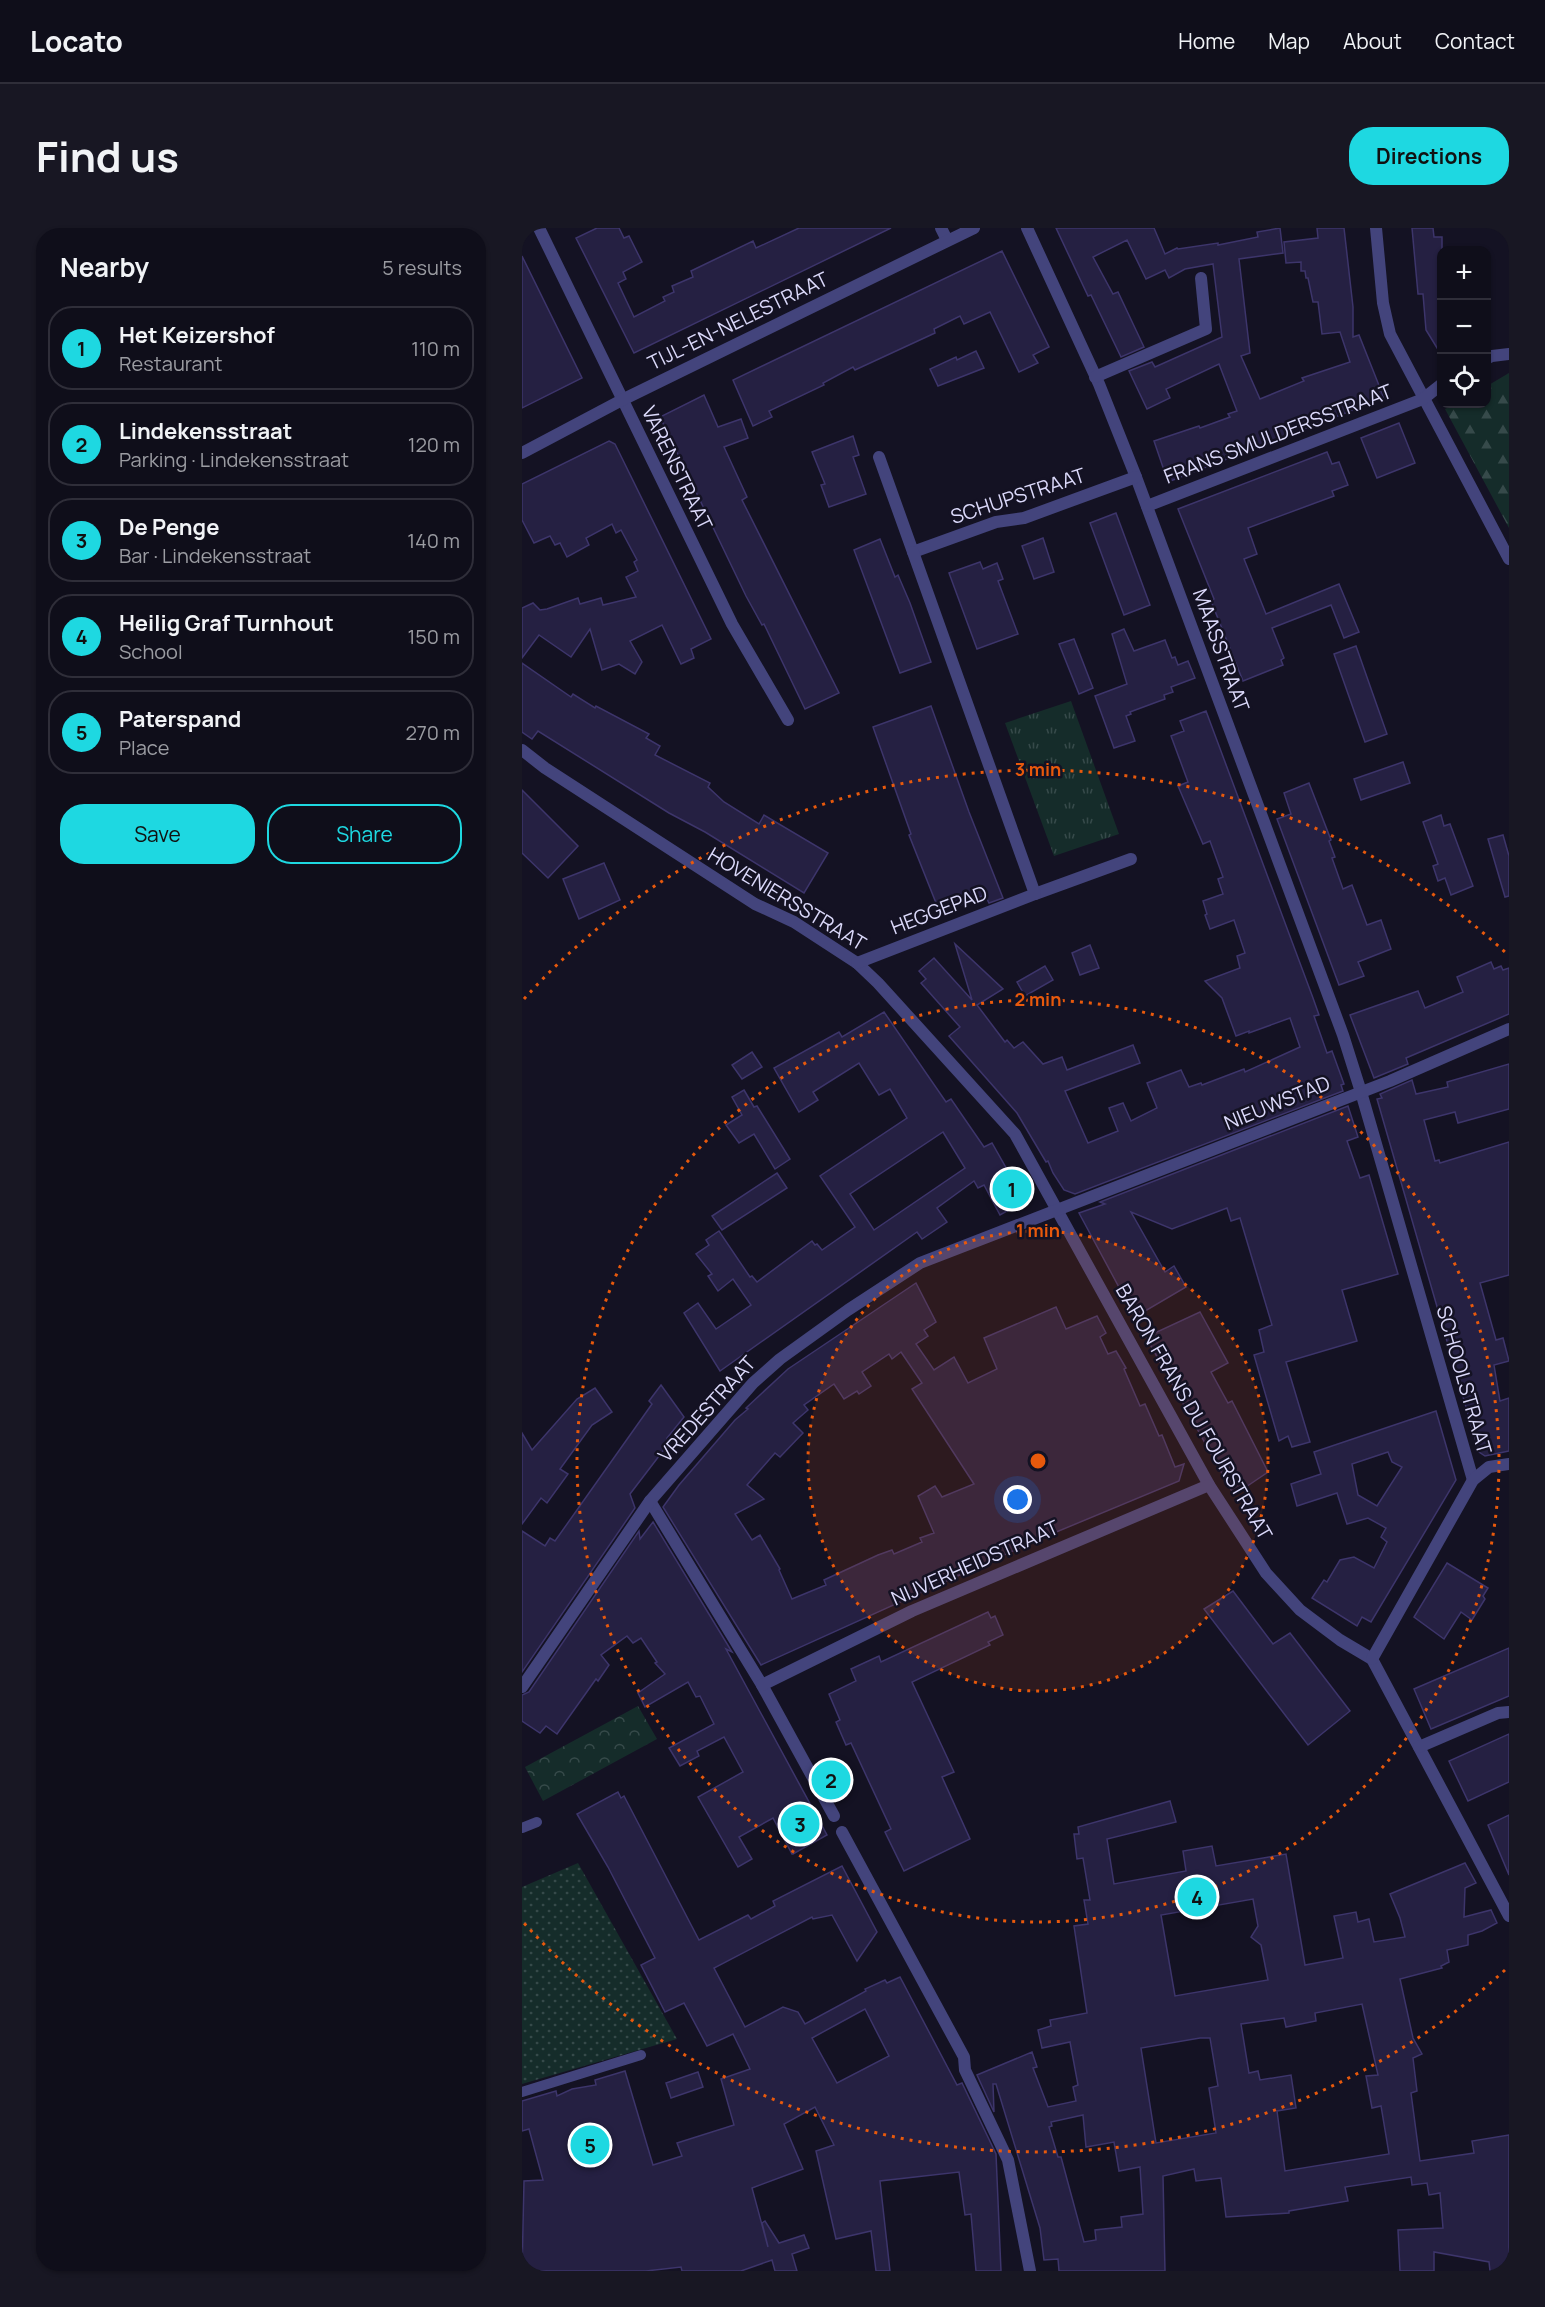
<!DOCTYPE html>
<meta charset="utf-8">
<style>
:root{--surface:#0f0e1a;--page:#181723;--text:#f1f3f6;--muted:#9b9ca2;--line:#2f2e39;--accent:#1ed8e1}
body{margin:0;font-family:Manrope,sans-serif;background:var(--page);color:var(--text)}
.controls{position:absolute;right:18px;top:18px;display:grid;overflow:hidden;border-radius:12px;box-shadow:0 2px 4px #0004}
.controls button{width:54px;height:54px;display:grid;place-items:center;padding:0;border:0;border-bottom:2px solid var(--line);background:var(--surface);color:var(--text);font:30px sans-serif}
.you{position:absolute;left:496px;top:1272px;width:21px;height:21px;margin:-15px;border:4px solid #fff;border-radius:50%;background:#1a73e8;box-shadow:0 0 0 9px #1a73e833}
.badge{display:grid;place-items:center;width:39px;height:39px;border-radius:50%;background:var(--accent);color:#111;font-size:20px;font-weight:700}
.pin{position:absolute;translate:-50% -50%;border:3px solid #fff;box-shadow:0 2px 6px #0006}
.list{margin:0;padding:0;list-style:none}
h2{display:flex;justify-content:space-between;align-items:center;height:78px;margin:0;padding:0 24px;font-size:26px}
h2 small{font-size:20px;font-weight:400;color:var(--muted)}
.list li{display:grid;grid-template-columns:39px 1fr auto;gap:18px;align-items:center;box-sizing:border-box;height:84px;margin:0 12px 12px;padding:0 12px;border:2px solid var(--line);border-radius:24px}
.list b{display:block;font-size:22px;white-space:nowrap}
.list p{margin:0;font-size:20px;white-space:nowrap;color:var(--muted)}
.list em{font-size:20px;font-style:normal;color:var(--muted)}
.actions{display:flex;gap:12px;padding:18px 24px}
.actions a{flex:1;padding:14px 0;border:2px solid var(--accent);border-radius:24px;text-align:center;font-size:21px;color:var(--accent)}
.actions .main{background:var(--accent);color:#111}
.icon{flex:none;width:33px;height:33px;fill:none;stroke:currentColor;stroke-width:2;stroke-linecap:round;stroke-linejoin:round}
.map{position:relative;flex:none;width:987px;height:2043px;overflow:hidden;border-radius:24px}
header{display:flex;align-items:center;gap:36px;box-sizing:border-box;height:84px;padding:0 30px;background:var(--surface);border-bottom:2px solid var(--line)}
header strong{font-size:28px}
nav{display:flex;gap:33px;margin-inline-start:auto;font-size:21px}
.intro{display:flex;align-items:center;justify-content:space-between;box-sizing:border-box;height:144px;padding:0 36px}
h1{margin:0;font-size:42px}
.button{padding:15px 27px;border-radius:24px;background:var(--accent);color:#111;font-size:21px;font-weight:700}
main{display:flex;gap:36px;padding:0 36px}
aside{flex:1;background:var(--surface);border-radius:24px;box-shadow:0 2px 4px #0004}
.map>svg:first-child{display:block}
.grass{fill:url(#grass-tufts)}
.forest{fill:url(#forest-firs)}
.park{fill:url(#park-crowns)}
.garden{fill:url(#garden-dots)}
.building{fill:#252042;stroke:#3d356b;stroke-width:1.5;fill-rule:evenodd}
.lines{fill:none;stroke-linecap:round;stroke-linejoin:round}
.lane{stroke:#43447c;stroke-width:10}
.street{stroke:#43447c;stroke-width:12}
.ring{fill:none;stroke:#e8590c;stroke-width:3;stroke-dasharray:3 6}
.labels{text-anchor:middle;stroke-width:5;stroke-linejoin:round;paint-order:stroke}
.street-label{font-size:20px;fill:#dbd9fa;stroke:#141223}
.centre{fill:#e8590c;stroke:#141223;stroke-width:3}
.ring-label{font-size:18px;text-anchor:middle;font-weight:bold;fill:#e8590c;stroke:#141223;stroke-width:5;stroke-linejoin:round;paint-order:stroke}
</style>
<header>
<strong>Locato</strong>
<nav><a>Home</a><a>Map</a><a>About</a><a>Contact</a></nav>
</header>
<div class="intro"><h1>Find us</h1><a class="button">Directions</a></div>
<main>
<aside>
<h2>Nearby<small>5 results</small></h2>
<ul class="list">
<li><span class="badge">1</span><div><b>Het Keizershof</b><p>Restaurant</p></div><em>110 m</em></li>
<li><span class="badge">2</span><div><b>Lindekensstraat</b><p>Parking · Lindekensstraat</p></div><em>120 m</em></li>
<li><span class="badge">3</span><div><b>De Penge</b><p>Bar · Lindekensstraat</p></div><em>140 m</em></li>
<li><span class="badge">4</span><div><b>Heilig Graf Turnhout</b><p>School</p></div><em>150 m</em></li>
<li><span class="badge">5</span><div><b>Paterspand</b><p>Place</p></div><em>270 m</em></li>
</ul>
<div class="actions"><a class="main">Save</a><a>Share</a></div>
</aside>
<div class="map">
<svg width="987" height="2043" viewBox="0 0 987 2043">
<defs>
<pattern id="grass-tufts" width="24" height="20" patternUnits="userSpaceOnUse" patternTransform="scale(1.5)"><rect width="24" height="20" fill="#152c2a"/><path d="M3 7l-1-3M5 7V3M7 7l1-3M15 17l-1-3M17 17v-4M19 17l1-3" fill="none" stroke="#364a4a"/></pattern>
<pattern id="forest-firs" width="22" height="20" patternUnits="userSpaceOnUse" patternTransform="scale(1.5)"><rect width="22" height="20" fill="#152c2a"/><path d="M5 1l3.5 6h-7zM16 11l3.5 6h-7z" fill="#364a4a"/></pattern>
<pattern id="park-crowns" width="20" height="18" patternUnits="userSpaceOnUse" patternTransform="scale(1.5)"><rect width="20" height="18" fill="#152c2a"/><path d="M2 6a3 3 0 1 1 6 0M12 15a3 3 0 1 1 6 0" fill="none" stroke="#364a4a"/></pattern>
<pattern id="garden-dots" width="8" height="8" patternUnits="userSpaceOnUse" patternTransform="scale(1.5)"><rect width="8" height="8" fill="#152c2a"/><path d="M2 2h.1M6 6h.1" fill="none" stroke="#364a4a" stroke-width="1.8" stroke-linecap="round"/></pattern>
</defs>
<rect width="100%" height="100%" fill="#141223"/>
<polygon class="grass" points="549,473 597,606 532,628 483,495"/>
<polygon class="forest" points="987,145 987,300 923,181 933,176 964,176 965,158"/>
<polygon class="park" points="116,1478 135,1511 21,1573 3,1539"/>
<polygon class="garden" points="56,1635 155,1811 0,1856 0,1659"/>
<g class="building">
<polygon points="75,0 97,0 102,10 107,8 120,34 101,44 104,51 96,55 112,89 143,73 141,69 152,64 150,58 171,49 169,43 231,13 234,20 277,0 369,0 112,125 54,10"/>
<polygon points="534,0 632,0 643,26 655,20 656,21 696,15 696,17 736,9 735,4 758,0 761,25 717,31 728,125 719,128 738,171 782,153 780,150 828,134 818,104 800,106 796,74 791,74 786,50 784,50 783,43 779,43 779,34 764,35 762,14 796,10 795,0 822,0 831,79 831,109 837,107 862,170 646,254 632,213 677,198 678,200 708,189 706,186 715,183 697,136 644,161 648,170 625,181 607,143 630,134 633,139 700,109 691,36 663,41 647,50 643,42 624,51 605,12 571,29 591,66 596,64 622,119 599,129 569,67 566,68"/>
<polygon points="890,0 911,0 912,9 920,9 920,128 904,102 901,66 896,66"/>
<polygon points="480,23 527,119 511,127 516,135 497,144 468,84 442,96 438,88 412,101 413,105 333,142 331,139 301,155 302,157 247,183 250,189 231,198 211,152"/>
<polygon points="0,28 60,150 0,180"/>
<polygon points="454,123 462,140 416,158 408,141 434,129 435,132"/>
<polygon points="182,167 196,199 219,191 226,210 202,219 225,269 220,272 317,465 283,481 242,396 240,397 224,368 138,189"/>
<polygon points="877,195 893,235 855,250 839,210"/>
<polygon points="331,208 337,227 331,229 344,266 307,279 299,257 303,256 290,224"/>
<polygon points="87,213 93,216 189,411 169,421 172,430 159,436 140,397 108,413 120,434 113,446 97,436 80,442 68,401 49,429 17,407 0,430 0,380 11,375 18,382 25,381 56,370 58,376 79,370 81,377 114,369 104,349 116,343 112,334 115,332 99,302 94,305 90,296 64,310 67,317 45,329 38,315 33,317 28,308 12,315 0,292 0,256"/>
<polygon points="805,224 810,236 817,234 826,257 810,263 812,268 726,300 735,326 722,331 744,386 817,356 837,404 822,410 809,377 750,400 762,430 759,432 761,437 721,453 689,373 692,371 656,281"/>
<polygon points="594,285 628,377 602,387 568,295"/>
<polygon points="521,310 532,344 512,351 500,318"/>
<polygon points="358,311 373,349 376,347 388,375 409,434 378,445 332,322"/>
<polygon points="458,334 461,341 475,335 481,351 476,353 496,406 455,421 427,345"/>
<polygon points="602,401 612,423 643,412 650,430 653,429 656,437 666,433 673,450 649,459 651,464 642,467 643,471 608,484 609,486 604,488 613,513 592,520 573,468 605,456 590,406"/>
<polygon points="552,411 571,460 557,466 537,416"/>
<polygon points="834,418 865,506 843,514 812,426"/>
<polygon points="0,435 49,469 51,466 73,480 74,478 127,506 124,510 138,518 133,527 188,555 186,559 202,574 237,596 242,587 306,625 282,665 183,604 147,585 16,503 10,511 0,504"/>
<polygon points="409,478 447,584 481,670 467,675 463,667 418,685 387,607 389,606 351,499"/>
<polygon points="684,483 791,770 797,787 792,788 805,825 810,823 822,856 819,857 821,863 553,966 542,962 531,945 526,933 524,934 495,885 427,808 438,799 399,755 404,751 397,743 412,730 450,772 433,716 481,761 455,777 483,814 485,812 492,820 501,814 521,836 540,829 545,842 611,817 618,835 543,863 566,915 596,903 587,880 601,875 609,893 635,880 625,855 659,842 667,859 679,855 680,857 722,841 723,844 778,819 768,790 727,805 727,803 714,808 700,770 683,753 718,740 715,728 723,725 712,692 688,701 683,687 685,686 681,673 701,666 696,651 701,649 688,613 681,616 656,558 666,554 649,508 662,503 658,493"/>
<polygon points="881,534 888,555 839,572 832,551"/>
<polygon points="787,555 809,612 807,613 813,629 810,630 821,661 830,657 845,697 859,692 869,721 836,734 842,748 817,757 755,591 769,586 762,565"/>
<polygon points="0,562 56,618 26,650 0,625"/>
<polygon points="919,587 922,598 928,596 951,658 929,667 923,650 916,653 911,638 916,636 901,594"/>
<polygon points="981,607 987,628 987,668 983,669 966,611"/>
<polygon points="82,635 98,672 57,691 41,651"/>
<polygon points="568,717 577,740 558,747 550,725"/>
<polygon points="969,734 972,741 979,738 981,742 987,740 987,786 884,830 886,836 852,850 828,787 896,763 903,780 941,764 935,749"/>
<polygon points="523,738 531,752 503,768 495,754"/>
<path d="M362,784L424,874L429,871L462,919L470,915L503,973L478,987L462,957L456,960L452,953L415,980L425,994L400,1011L395,1004L198,1143L162,1085L176,1075L194,1101L229,1077L211,1051L196,1063L186,1048L190,1046L174,1026L187,1017L184,1012L197,1003L228,1049L230,1048L235,1054L290,1013L293,1017L295,1016L300,1022L333,999L298,948L385,890L368,861L357,867L337,835L291,864L296,872L277,884L252,840L317,804L320,809ZM421,904L443,940L352,1002L328,966Z"/>
<polygon points="230,824 240,839 220,851 210,837"/>
<polygon points="987,836 987,881 936,895 933,884 902,892 913,933 917,932 918,935 987,914 987,1047 958,1055 974,1112 981,1110 987,1133 972,1137 978,1173 987,1170 987,1223 963,1228 957,1224 855,871 860,870 858,866 890,852 894,866 926,859 925,854"/>
<polygon points="222,862 232,879 235,878 268,931 253,941 232,906 217,915 204,897 220,887 210,869"/>
<polygon points="826,878 836,909 825,913 838,950 847,947 876,1046 820,1062 835,1113 764,1134 788,1214 770,1219 766,1208 757,1213 732,1127 742,1124 737,1102 750,1097 718,990 709,993 705,980 650,1001 609,984 643,1044 652,1038 664,1059 613,1089 557,985 583,976 578,974"/>
<polygon points="255,945 265,960 200,1002 190,988"/>
<path d="M394,1055L414,1094L402,1102L406,1108L394,1116L412,1142L432,1129L446,1155L475,1141L462,1110L534,1079L544,1101L575,1088L584,1105L578,1109L586,1126L594,1123L604,1140L602,1141L618,1178L623,1176L637,1208L640,1207L653,1239L662,1236L657,1253L515,1312L239,1437L141,1279L157,1257L213,1192L226,1181L224,1180L266,1141ZM379,1124L400,1155L390,1161L452,1256L420,1269L413,1258L396,1268L412,1305L398,1310L400,1314L372,1326L370,1322L356,1327L302,1352L304,1357L270,1371L257,1342L258,1341L238,1307L230,1312L213,1286L242,1271L225,1257L253,1225L258,1229L281,1205L271,1195L286,1182L282,1177L312,1156L322,1171L335,1163L337,1166L349,1158L340,1144L367,1126L370,1131Z"/>
<polygon points="678,1084 706,1135 689,1144 706,1175 710,1173 746,1244 712,1267 624,1109"/>
<polygon points="139,1157 162,1189 145,1210 144,1219 108,1266 113,1280 0,1444 0,1303 23,1318 28,1310 33,1313 130,1176 127,1173"/>
<polygon points="73,1160 90,1184 70,1197 38,1241 46,1246 25,1275 19,1270 0,1296 0,1205 10,1222 55,1171"/>
<path d="M914,1183L934,1252L849,1394L840,1389L835,1398L790,1370L802,1352L805,1354L818,1332L832,1329L852,1340L865,1314L859,1309L864,1300L846,1290L825,1296L815,1265L775,1278L769,1256L799,1246L792,1224ZM866,1224L870,1234L880,1239L855,1278L836,1267L830,1236Z"/>
<polygon points="131,1294 210,1424 204,1421 305,1607 271,1626 270,1626 251,1590 217,1609 230,1631 216,1639 176,1569 221,1544 202,1509 175,1523 177,1528 158,1538 147,1520 192,1496 178,1468 174,1469 166,1454 123,1479 116,1465 143,1446 133,1435 135,1434 119,1410 111,1415 105,1408 79,1427 87,1437 76,1453 74,1451 35,1506 24,1498 18,1505 0,1493 0,1467 7,1464 117,1303 118,1311"/>
<polygon points="925,1335 966,1360 961,1368 963,1371 950,1392 939,1384 922,1411 892,1389"/>
<polygon points="711,1363 751,1416 768,1405 828,1483 786,1517 682,1381"/>
<polygon points="466,1384 469,1390 473,1388 481,1407 466,1414 468,1417 390,1454 432,1544 420,1549 448,1611 382,1643 363,1604 369,1601 329,1515 324,1517 314,1494 318,1492 307,1466 334,1453 329,1441 357,1428 359,1434"/>
<polygon points="987,1420 987,1468 909,1501 892,1461"/>
<polygon points="987,1506 987,1554 946,1573 927,1533"/>
<path d="M96,1564L99,1570L102,1568L177,1712L226,1687L229,1691L253,1678L251,1673L320,1638L355,1704L335,1733L310,1687L291,1691L290,1689L192,1740L223,1799L261,1779L276,1784L283,1796L344,1763L343,1761L363,1752L365,1755L378,1749L435,1857L440,1855L474,1926L479,2043H454L449,1986L443,1987L437,1944L358,1953L368,2043H354L349,2003L314,2011L294,1923L312,1917L293,1879L262,1896L281,1941L230,1960L246,2019L240,1995L243,1993L257,2015L282,2007L287,2020L270,2026L275,2043H253L250,2032L219,2043H160L159,2039L124,2043H0L2,1953L21,1952L7,1901L0,1903V1873L34,1863L35,1868L50,1861L74,1857L73,1852L103,1843L131,1937L160,1928L155,1915L212,1897L199,1851L228,1841L211,1806L185,1818L162,1775L143,1784L119,1737L133,1730L86,1639L55,1586ZM343,1781L367,1828L315,1855L290,1810Z"/>
<path d="M648,1573L654,1594L585,1611L592,1656L664,1643L661,1623L690,1618L694,1638L764,1626L783,1737L821,1730L812,1688L834,1684L836,1694L847,1691L852,1714L883,1709L878,1690L868,1666L943,1635L954,1655L943,1660L942,1689L969,1682L975,1695L960,1703L946,1707V1717L925,1722L927,1734L919,1738L920,1740L878,1751L891,1810L900,1826L891,1830L895,1863L889,1865L898,1933L952,1925L950,1913L987,1907V2043H968L967,2034L912,2024V2043H878L876,2002L921,2000L918,1965L907,1967L905,1955L890,1957L889,1949L823,1959L826,1973L767,1983V1985L704,1989L699,1950L674,1953L672,1941L641,1948L643,2043H537L536,2031L522,2032L518,2000L474,1856H471L472,1884L455,1847L510,1824L515,1839L511,1840L526,1879L554,1873L551,1859L556,1857L548,1814L520,1820L516,1802L529,1798L528,1792L565,1785L552,1698L566,1696L562,1672H568L561,1630L555,1631L552,1606H557L556,1599ZM731,1671L736,1698L729,1709L739,1717L746,1752L653,1768L639,1687ZM840,1776L856,1847L844,1848L850,1880L859,1878L867,1926L763,1943L755,1883L774,1880L769,1847L738,1852L736,1843L727,1845L719,1796L762,1790L764,1799L794,1793L793,1785ZM678,1810H688L696,1858L687,1860L694,1905L634,1915L619,1820ZM561,1887L564,1919L592,1914L597,1943L618,1939L621,1986L599,1989L600,1999L573,2002L574,2012L562,2014L539,1929H536L527,1899L530,1898L529,1894Z"/>
<polygon points="987,1587 987,1647 966,1597"/>
<polygon points="176,1844 181,1859 149,1870 144,1855"/>
</g>
<g class="lines">
<g class="lane">
<polyline points="0,1600 15,1594"/>
<polyline points="0,1864 119,1827"/>
</g>
<g class="street">
<polyline points="17,0 210,396 266,492"/>
<polyline points="419,0 425,12"/>
<polyline points="505,0 577,156 614,249 821,807 839,864 951,1252"/>
<polyline points="854,0 861,75 868,106 987,331"/>
<polyline points="964,131 970,128 987,126"/>
<polyline points="573,149 684,101 679,50"/>
<polyline points="0,225 100,172 452,0"/>
<polyline points="357,229 391,324 474,294 502,290 614,249"/>
<polyline points="625,278 901,171 920,156"/>
<polyline points="0,522 23,540 233,676 272,694 335,735 356,755 493,906 687,1257 744,1345 778,1382 818,1412 850,1431 987,1688"/>
<polyline points="513,666 609,631"/>
<polyline points="335,735 513,666 391,324"/>
<polyline points="128,1273 240,1457 312,1588"/>
<polyline points="850,1431 951,1252 967,1239 987,1236"/>
<polyline points="240,1457 390,1383 687,1257"/>
<polyline points="0,1459 128,1273 231,1155 258,1131 326,1082 398,1035 868,853 987,801"/>
<polyline points="897,1519 976,1485 987,1484"/>
<polyline points="320,1604 442,1829 443,1842 486,1932 508,2043"/>
</g>
</g>
<circle cx="516" cy="1233" r="230" fill="#e8590c" fill-opacity=".12"/>
<g class="ring">
<circle cx="516" cy="1233" r="230"/>
<circle cx="516" cy="1233" r="461"/>
<path d="M983 1742A691 691 0 0 1 2 1695M2 771A691 691 0 0 1 983 724"/>
</g>
<g class="labels">
<g class="street-label">
<text transform="translate(216 93) rotate(-26)" y="7">TIJL-EN-NELESTRAAT</text>
<text transform="translate(756 206) rotate(-21)" y="7">FRANS SMULDERSSTRAAT</text>
<text transform="translate(155 240) rotate(64)" y="7">VARENSTRAAT</text>
<text transform="translate(496 268) rotate(-18)" y="7">SCHUPSTRAAT</text>
<text transform="translate(699 422) rotate(70)" y="7">MAASSTRAAT</text>
<text transform="translate(265 671) rotate(31)" y="7">HOVENIERSSTRAAT</text>
<text transform="translate(417 682) rotate(-21)" y="7">HEGGEPAD</text>
<text transform="translate(755 875) rotate(-22)" y="7">NIEUWSTAD</text>
<text transform="translate(942 1152) rotate(74)" y="7">SCHOOLSTRAAT</text>
<text transform="translate(185 1181) rotate(-48)" y="7">VREDESTRAAT</text>
<text transform="translate(672 1184) rotate(60)" y="7">BARON FRANS DU FOURSTRAAT</text>
<text transform="translate(453 1335) rotate(-24)" y="7">NIJVERHEIDSTRAAT</text>
</g>
</g>
<circle cx="516" cy="1233" r="9" class="centre"/>
<g class="ring-label">
<text x="516" y="548">3 min</text>
<text x="516" y="778">2 min</text>
<text x="516" y="1009">1 min</text>
</g>
</svg>
<div class="controls">
<button>+</button>
<button>−</button>
<button><svg class="icon" aria-label="locate" viewBox="0 0 24 24"><circle cx="12" cy="12" r="6"/><path d="M12 2v4M12 18v4M2 12h4M18 12h4"/></svg></button>
</div>
<div class="you"></div>
<div class="pin badge" style="left:490px;top:961px">1</div>
<div class="pin badge" style="left:309px;top:1552px">2</div>
<div class="pin badge" style="left:278px;top:1596px">3</div>
<div class="pin badge" style="left:675px;top:1669px">4</div>
<div class="pin badge" style="left:68px;top:1917px">5</div>
</div>
</main>
